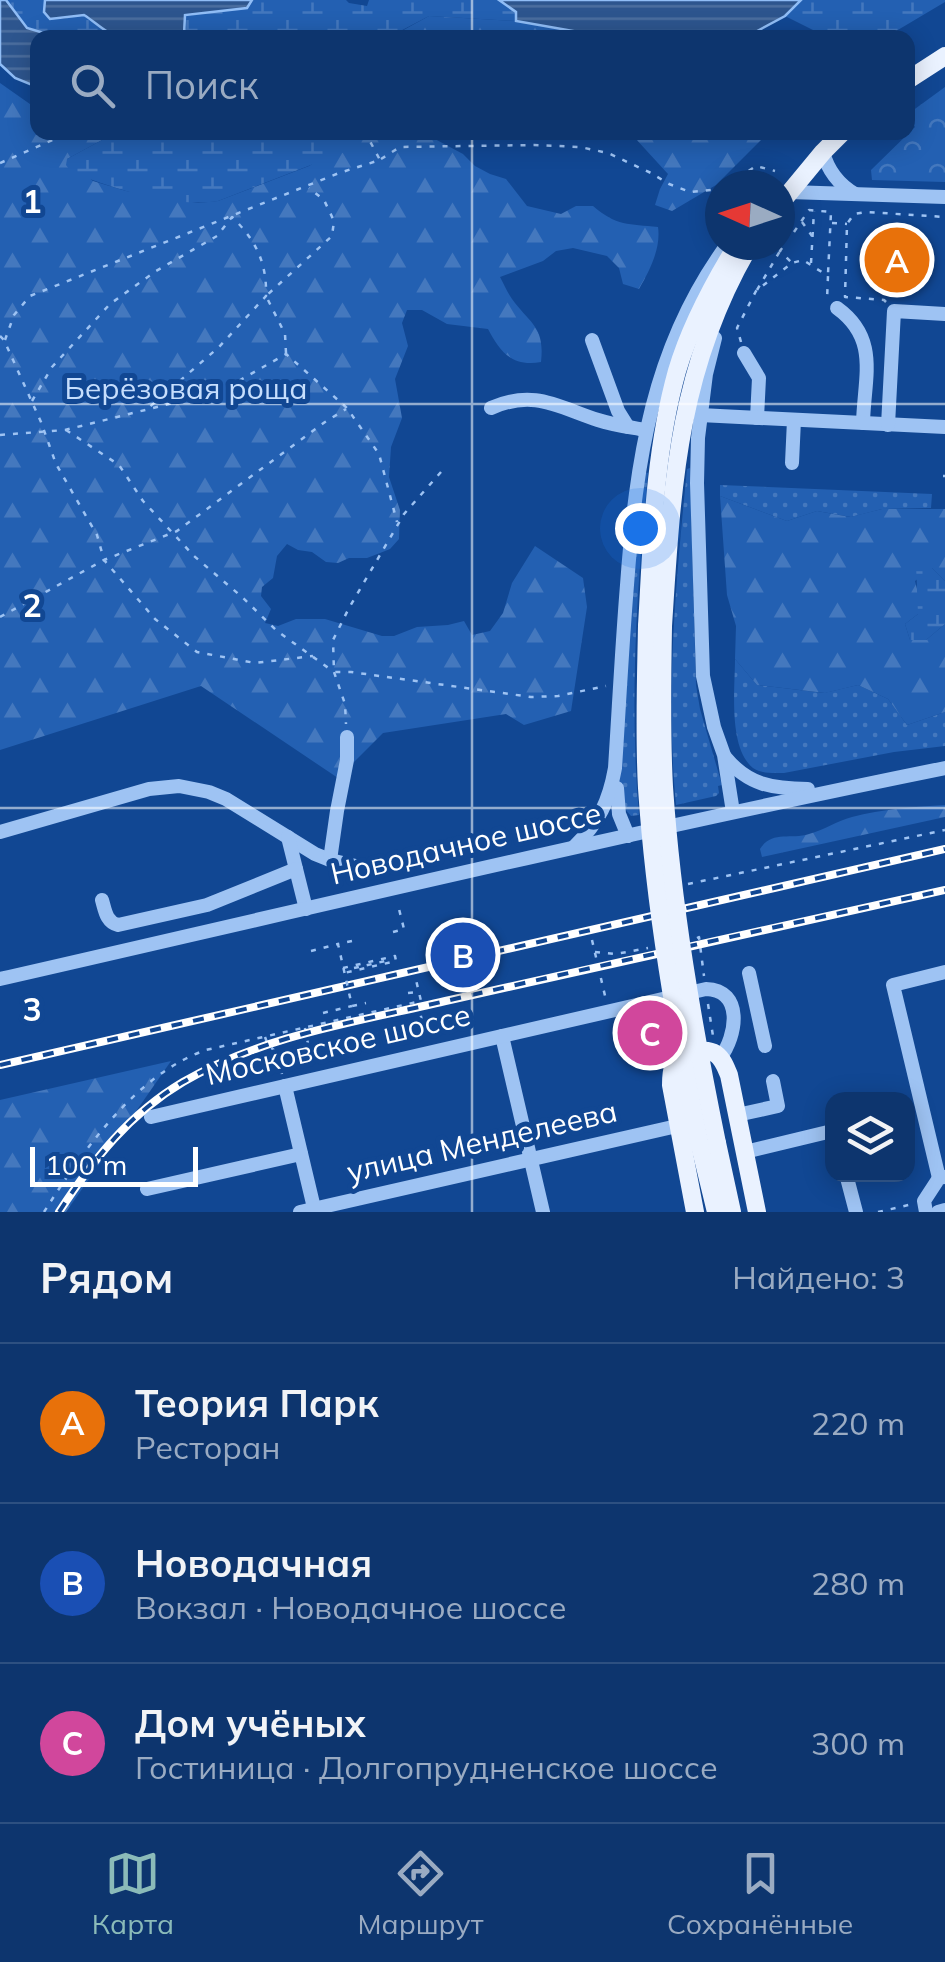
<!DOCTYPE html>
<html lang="ru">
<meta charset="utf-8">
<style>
:root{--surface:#0d356e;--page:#1b4076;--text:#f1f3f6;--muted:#9aabc2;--line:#2d5081;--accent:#8bbbb9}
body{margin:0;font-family:Mulish,sans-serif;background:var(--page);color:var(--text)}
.controls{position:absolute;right:30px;bottom:30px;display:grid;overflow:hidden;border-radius:20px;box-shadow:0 5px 25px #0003}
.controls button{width:90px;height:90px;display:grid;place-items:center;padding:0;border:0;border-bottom:2px solid var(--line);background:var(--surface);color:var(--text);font:50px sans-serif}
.compass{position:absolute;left:705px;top:170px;width:90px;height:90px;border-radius:50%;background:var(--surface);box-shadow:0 5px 25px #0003;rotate:273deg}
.scale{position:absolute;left:30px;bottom:25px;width:168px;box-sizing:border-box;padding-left:10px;border:5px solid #fff;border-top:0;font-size:28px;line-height:35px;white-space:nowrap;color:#fff;-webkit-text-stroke:8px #114793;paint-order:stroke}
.you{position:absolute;left:640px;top:528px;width:35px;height:35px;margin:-25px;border:8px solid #fff;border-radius:50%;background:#1a73e8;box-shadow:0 0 0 15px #1a73e833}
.badge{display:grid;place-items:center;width:65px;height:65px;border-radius:50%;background:var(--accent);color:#fff;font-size:32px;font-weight:700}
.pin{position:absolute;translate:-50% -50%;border:5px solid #fff;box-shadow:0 2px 10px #0006}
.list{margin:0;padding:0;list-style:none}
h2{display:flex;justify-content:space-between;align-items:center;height:130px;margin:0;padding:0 40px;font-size:42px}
h2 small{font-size:32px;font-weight:400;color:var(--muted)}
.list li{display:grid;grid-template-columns:65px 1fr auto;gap:30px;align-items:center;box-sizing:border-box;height:160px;padding:0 40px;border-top:2px solid var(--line)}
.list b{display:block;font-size:38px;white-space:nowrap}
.list p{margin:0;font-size:32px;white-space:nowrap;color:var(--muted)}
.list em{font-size:32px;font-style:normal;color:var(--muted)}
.icon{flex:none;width:55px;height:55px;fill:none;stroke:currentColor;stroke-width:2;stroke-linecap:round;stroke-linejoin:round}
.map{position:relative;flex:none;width:945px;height:1212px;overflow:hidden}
.search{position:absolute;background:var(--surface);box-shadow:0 5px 25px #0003;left:30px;right:30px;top:30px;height:110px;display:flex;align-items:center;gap:25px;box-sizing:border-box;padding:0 35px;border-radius:20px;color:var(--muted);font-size:38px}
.sheet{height:610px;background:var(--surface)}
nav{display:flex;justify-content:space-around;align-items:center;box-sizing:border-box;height:140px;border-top:2px solid var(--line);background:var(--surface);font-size:28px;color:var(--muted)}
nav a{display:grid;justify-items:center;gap:5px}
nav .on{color:var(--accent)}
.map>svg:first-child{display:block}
.grass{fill:url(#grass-dots)}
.forest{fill:url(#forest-firs)}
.wetland{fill:url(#wetland-marsh)}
.park{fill:url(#park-crowns)}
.water{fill:url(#water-rules);stroke:#90bdf6;stroke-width:2.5}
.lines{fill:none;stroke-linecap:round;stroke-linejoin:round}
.path{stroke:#9ec3f3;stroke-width:2.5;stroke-dasharray:5 8;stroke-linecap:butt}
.minor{stroke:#9ec3f3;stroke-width:14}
.major{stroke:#eaf2ff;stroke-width:18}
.rail-casing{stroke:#fff;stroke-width:8}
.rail{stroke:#114793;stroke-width:4;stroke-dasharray:11;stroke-linecap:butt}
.path-bridge{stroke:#9ec3f3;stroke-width:2.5;stroke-dasharray:5 8;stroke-linecap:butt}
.major-bridge{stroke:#eaf2ff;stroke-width:18}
.grid{fill:none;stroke:#fff;stroke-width:2.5;stroke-opacity:0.55}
.labels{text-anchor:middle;stroke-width:10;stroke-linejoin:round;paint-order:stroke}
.park-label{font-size:30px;fill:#c6defd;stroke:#114793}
.street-label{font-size:30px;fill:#fff;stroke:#114793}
.grid-label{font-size:32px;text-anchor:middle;font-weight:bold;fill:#fff;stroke:#114793;stroke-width:10;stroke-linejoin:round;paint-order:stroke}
</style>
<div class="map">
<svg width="945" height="1212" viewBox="0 0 945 1212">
<defs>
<pattern id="grass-dots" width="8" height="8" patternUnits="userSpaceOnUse" patternTransform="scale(2.5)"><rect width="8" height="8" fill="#2360b2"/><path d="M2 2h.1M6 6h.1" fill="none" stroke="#4478be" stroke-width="1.8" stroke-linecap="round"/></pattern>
<pattern id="forest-firs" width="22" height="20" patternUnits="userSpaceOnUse" patternTransform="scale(2.5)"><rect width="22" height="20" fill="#2360b2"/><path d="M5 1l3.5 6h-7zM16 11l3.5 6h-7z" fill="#4478be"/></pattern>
<pattern id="wetland-marsh" width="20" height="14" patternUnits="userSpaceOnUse" patternTransform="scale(2.5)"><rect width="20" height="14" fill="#2360b2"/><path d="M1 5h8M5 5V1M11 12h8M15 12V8" fill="none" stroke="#4478be"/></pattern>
<pattern id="park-crowns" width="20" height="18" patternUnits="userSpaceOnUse" patternTransform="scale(2.5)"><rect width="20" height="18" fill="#2360b2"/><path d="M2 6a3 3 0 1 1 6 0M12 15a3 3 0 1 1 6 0" fill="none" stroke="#4478be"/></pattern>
<pattern id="water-rules" width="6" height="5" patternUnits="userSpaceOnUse" patternTransform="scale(2.5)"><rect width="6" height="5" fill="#2d558e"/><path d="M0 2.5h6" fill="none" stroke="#4c6e9f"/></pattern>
</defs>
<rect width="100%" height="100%" fill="#114793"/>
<g class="grass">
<path d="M690,468L696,685L700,709L722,785L718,786L719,793L716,796L676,805C665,693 676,581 687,469Z"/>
<path d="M644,472L648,473C637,586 629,701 639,815L631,816C616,801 620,781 620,761L635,544Z"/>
<polygon points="720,485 932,494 931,508 882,509 851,517 817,511 787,521 720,496"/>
<path d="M735,659L757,685L824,693L858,685L888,699L907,725L945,712V746L894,752L784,773C773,773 762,774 753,768C728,748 735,689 735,659Z"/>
</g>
<g class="forest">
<polygon points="429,16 516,21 607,37 389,38"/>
<path d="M0,83L37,109L38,132L115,133L67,159L93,181L126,191L198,203L218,201L309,166L354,138L352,133H433V138L463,154L475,166L490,174L506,179L527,206L561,214L576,206H593C616,226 629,224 658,227C661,248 650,270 639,289L623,284L619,268L607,256L573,248L556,251L543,261L500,277C504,284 507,292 512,299C530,324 545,326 541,362C512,367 500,352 488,329L447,324L422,310H407L402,323L408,346L395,379L402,418L391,447L389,477L400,510L399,539L390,549L380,553L367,558H349L338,563L326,562L312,552L298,550L287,544L277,556L273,578L262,587L261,596L271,609L265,623L278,626L296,619H325L382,636H394L417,627L448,625L464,621L472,635L490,631L503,613L512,583L535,546L583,578L587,607L571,711L524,725L506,714L383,733L338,778L201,686L0,750Z"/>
<polygon points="616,133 768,132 768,133 716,185 672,211 655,205 660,189 668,174 635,138"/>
<polygon points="720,496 787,521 817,511 850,517 882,509 945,509 945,581 932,568 915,581 919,597 918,614 905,624 910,640 926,640 945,624 945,712 907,725 888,699 858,685 825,693 757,685 735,659 736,626 727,595"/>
<path d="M945,805V817L762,857L760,849C772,830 790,840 809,834C824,830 837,821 852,817C882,809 915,807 945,805Z"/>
<polygon points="171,1061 66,1212 0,1212 0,1100"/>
</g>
<g class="wetland">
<polygon points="6,0 45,0 44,12 63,19 84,14 108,32 120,37 57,37 27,28"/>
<polygon points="252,0 346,0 349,3 367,6 369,0 499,0 517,12 516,21 429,16 389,37 173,38 184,34 184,15 246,8"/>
<polygon points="801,0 945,0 945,2 886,37 827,37 785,16"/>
<path d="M352,133L354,138L347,151L218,201C170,208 116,189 71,172L66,165L67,159L115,133Z"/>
<polygon points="916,564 932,568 945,581 945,624 926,640 910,640 905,624 918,614"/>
</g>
<polygon class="park" points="945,87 945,182 872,180 871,170 915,127 908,114"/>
<g class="water">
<polygon points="0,0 6,0 27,28 57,37 38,38 37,87 15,78 0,64"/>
<path d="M45,0H252L247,8L185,15L184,34C171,38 165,34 152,33C142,33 136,37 127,38C111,39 97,23 84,15L50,19L44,12Z"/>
<polygon points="499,0 801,0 785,16 746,37 607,37 516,21 516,12"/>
</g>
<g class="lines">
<g class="path">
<polyline points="381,159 400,147 534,145 580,147 608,153 651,173 669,184 690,192 720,189"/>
<polyline points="0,163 71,132"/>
<polyline points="727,185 756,166 775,171"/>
<polyline points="802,222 812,236"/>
<polyline points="832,223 847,224"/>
<polyline points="794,232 809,210 831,212 828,274"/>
<polyline points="782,248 780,251 791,262"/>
<polyline points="811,263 814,211"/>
<polyline points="757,290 780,251"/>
<polyline points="886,302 884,300 845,297 847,224 854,214 866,212 945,217"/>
<polyline points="0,336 4,340 41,422 56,464 97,535 104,560 155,619 197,652 255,663 313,656"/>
<polyline points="5,340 14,315 30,296 339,173 380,160 365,132"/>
<polyline points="741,342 737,328 756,291 792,263 803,260 828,276 827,300"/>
<polyline points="286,353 285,334 266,296 332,236 334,221 324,200 309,188"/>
<path d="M32,401L52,367L110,304L156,271L217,236L232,217C256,240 267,263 266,296L219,347L146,410"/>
<polyline points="66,430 119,465 143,501 194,556 242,597 277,631 334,672 345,704 346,724"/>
<polyline points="0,435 65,430 221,391 286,354 347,408 379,454 397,522"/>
<polyline points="441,472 404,514 349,608 333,640 334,672 351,672 531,697 558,696 606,686"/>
<polyline points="943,476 945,476"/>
<polyline points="0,617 104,560 177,531 325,422 346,409"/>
<polyline points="688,884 945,830"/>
<polyline points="393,932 404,929 399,909"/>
<polyline points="697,938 699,937 704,976"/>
<polyline points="592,940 606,1000"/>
<polyline points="311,951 338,944"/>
<polyline points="595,952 616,954 648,948"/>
<polyline points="343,968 395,956 396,961 344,973"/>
<polyline points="354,968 390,960"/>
<polyline points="408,993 417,992"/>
<polyline points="418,1003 426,1039"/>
<polyline points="708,1004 713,1036"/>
<polyline points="323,1013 352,1006"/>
<polyline points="305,1028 312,1065"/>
<polyline points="265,1037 268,1045 275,1051 282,1074"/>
<polyline points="309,1049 422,1023"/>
<path d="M44,1212C82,1152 136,1074 206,1050L421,1001L416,980"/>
<polyline points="878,1212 913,1204"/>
</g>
<g class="minor">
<path d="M823,152C828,171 838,184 855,194"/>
<polyline points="789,192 945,197"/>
<path d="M837,308C880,339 864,378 863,423"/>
<polyline points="715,338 706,374 698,438 697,483 703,676 714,727 724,755 733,812"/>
<polyline points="592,340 618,411 628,427"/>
<polyline points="744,353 759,378 757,418"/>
<path d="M491,408C534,389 558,407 598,420C613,425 629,427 645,430"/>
<polyline points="700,415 945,427"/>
<polyline points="888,425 894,311 945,314"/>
<polyline points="792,463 794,420"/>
<path d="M725,757C748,785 773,789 808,789"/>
<polyline points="617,788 619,814 628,836"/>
<polyline points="0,832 149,789 179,786 209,792 226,799 315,854 330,860 360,867"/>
<polyline points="288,837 306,909"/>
<path d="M574,847C599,822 609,802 615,768C619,707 622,646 627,585C636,462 652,347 727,245"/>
<polyline points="330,860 337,811 347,760 347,737"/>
<path d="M102,900C105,910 106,922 118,925L207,905L296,869"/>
<polyline points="749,973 765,1046"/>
<path d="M0,979C315,907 629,832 945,768"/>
<polyline points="502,1036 543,1212"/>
<polyline points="285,1086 315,1212"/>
<polyline points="737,1115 778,1106 773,1081"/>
<path d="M151,1117L706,989C744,990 737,1036 720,1058"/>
<polyline points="745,1152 832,1131"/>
<polyline points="846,1174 856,1212"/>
<polyline points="939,1178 893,985 945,972"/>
<polyline points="147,1189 301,1154"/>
<polyline points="300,1212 677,1126"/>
<polyline points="926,1212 924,1201 939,1178 944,1177"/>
<polyline points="938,1212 945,1210"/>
</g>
<g class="major">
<polyline points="908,80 945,56"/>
<polyline points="780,204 823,152 843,132"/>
<path d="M647,626C652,541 654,453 677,371C690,327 713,284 737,245"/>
<path d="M663,626C672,487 677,369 750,245"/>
<polyline points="717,1143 732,1212"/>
<polyline points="700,1146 716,1212"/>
<path d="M695,1212L671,1085C671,1080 671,1072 673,1068C679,1055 703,1046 716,1054C723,1059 726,1068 729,1075L757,1212"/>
</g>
<defs>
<g id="rail">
<polyline points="0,1065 945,849"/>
<path d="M59,1212C93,1160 129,1114 183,1082C263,1035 361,1021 450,1000C615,962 780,926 945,890"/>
</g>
</defs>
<use href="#rail" class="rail-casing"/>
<use href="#rail" class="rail"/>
<polyline class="path-bridge" points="352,941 338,944 352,1006 366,1003"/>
<g class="major-bridge">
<path d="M647,626C646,680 644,734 647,788C655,908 676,1028 700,1146"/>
<path d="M663,626C662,679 661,733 664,787C672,906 693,1026 717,1143"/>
</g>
</g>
<path class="grid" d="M472,0V38M472,132V1212M0,404H945M0,808H945"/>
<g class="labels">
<g class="park-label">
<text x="186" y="399">Берёзовая роща</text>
</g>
<g class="street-label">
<text transform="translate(466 844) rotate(-13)" y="10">Новодачное шоссе</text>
<text transform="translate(338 1045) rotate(-13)" y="10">Московское шоссе</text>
<text transform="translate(482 1142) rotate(-13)" y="10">улица Менделеева</text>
</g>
</g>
<g class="grid-label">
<text x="32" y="213">1</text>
<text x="32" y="617">2</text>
<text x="32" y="1021">3</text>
</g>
</svg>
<div class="controls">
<button><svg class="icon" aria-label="layers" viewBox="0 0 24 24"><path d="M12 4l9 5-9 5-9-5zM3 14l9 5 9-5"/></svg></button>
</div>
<svg class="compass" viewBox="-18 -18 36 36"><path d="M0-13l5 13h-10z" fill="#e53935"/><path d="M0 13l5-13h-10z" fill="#9aabc2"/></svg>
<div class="scale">100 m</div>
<div class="you"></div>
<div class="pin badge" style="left:897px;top:260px;background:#e8710a">A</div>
<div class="pin badge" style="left:463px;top:955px;background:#1a4fb4">B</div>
<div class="pin badge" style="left:650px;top:1033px;background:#d1479c">C</div>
<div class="search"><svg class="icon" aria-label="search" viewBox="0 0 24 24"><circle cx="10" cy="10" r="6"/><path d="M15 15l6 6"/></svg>Поиск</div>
</div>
<section class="sheet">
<h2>Рядом<small>Найдено: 3</small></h2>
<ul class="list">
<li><span class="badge" style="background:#e8710a">A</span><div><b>Теория Парк</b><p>Ресторан</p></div><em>220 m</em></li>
<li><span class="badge" style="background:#1a4fb4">B</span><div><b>Новодачная</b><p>Вокзал · Новодачное шоссе</p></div><em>280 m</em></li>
<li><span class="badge" style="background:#d1479c">C</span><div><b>Дом учёных</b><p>Гостиница · Долгопрудненское шоссе</p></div><em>300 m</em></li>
</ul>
</section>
<nav>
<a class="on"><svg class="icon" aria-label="map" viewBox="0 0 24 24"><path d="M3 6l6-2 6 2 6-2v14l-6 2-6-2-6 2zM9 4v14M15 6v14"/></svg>Карта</a>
<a><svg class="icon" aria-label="directions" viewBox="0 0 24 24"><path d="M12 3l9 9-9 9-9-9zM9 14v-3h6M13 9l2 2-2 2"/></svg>Маршрут</a>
<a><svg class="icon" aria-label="saved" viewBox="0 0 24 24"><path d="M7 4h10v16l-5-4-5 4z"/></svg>Сохранённые</a>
</nav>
